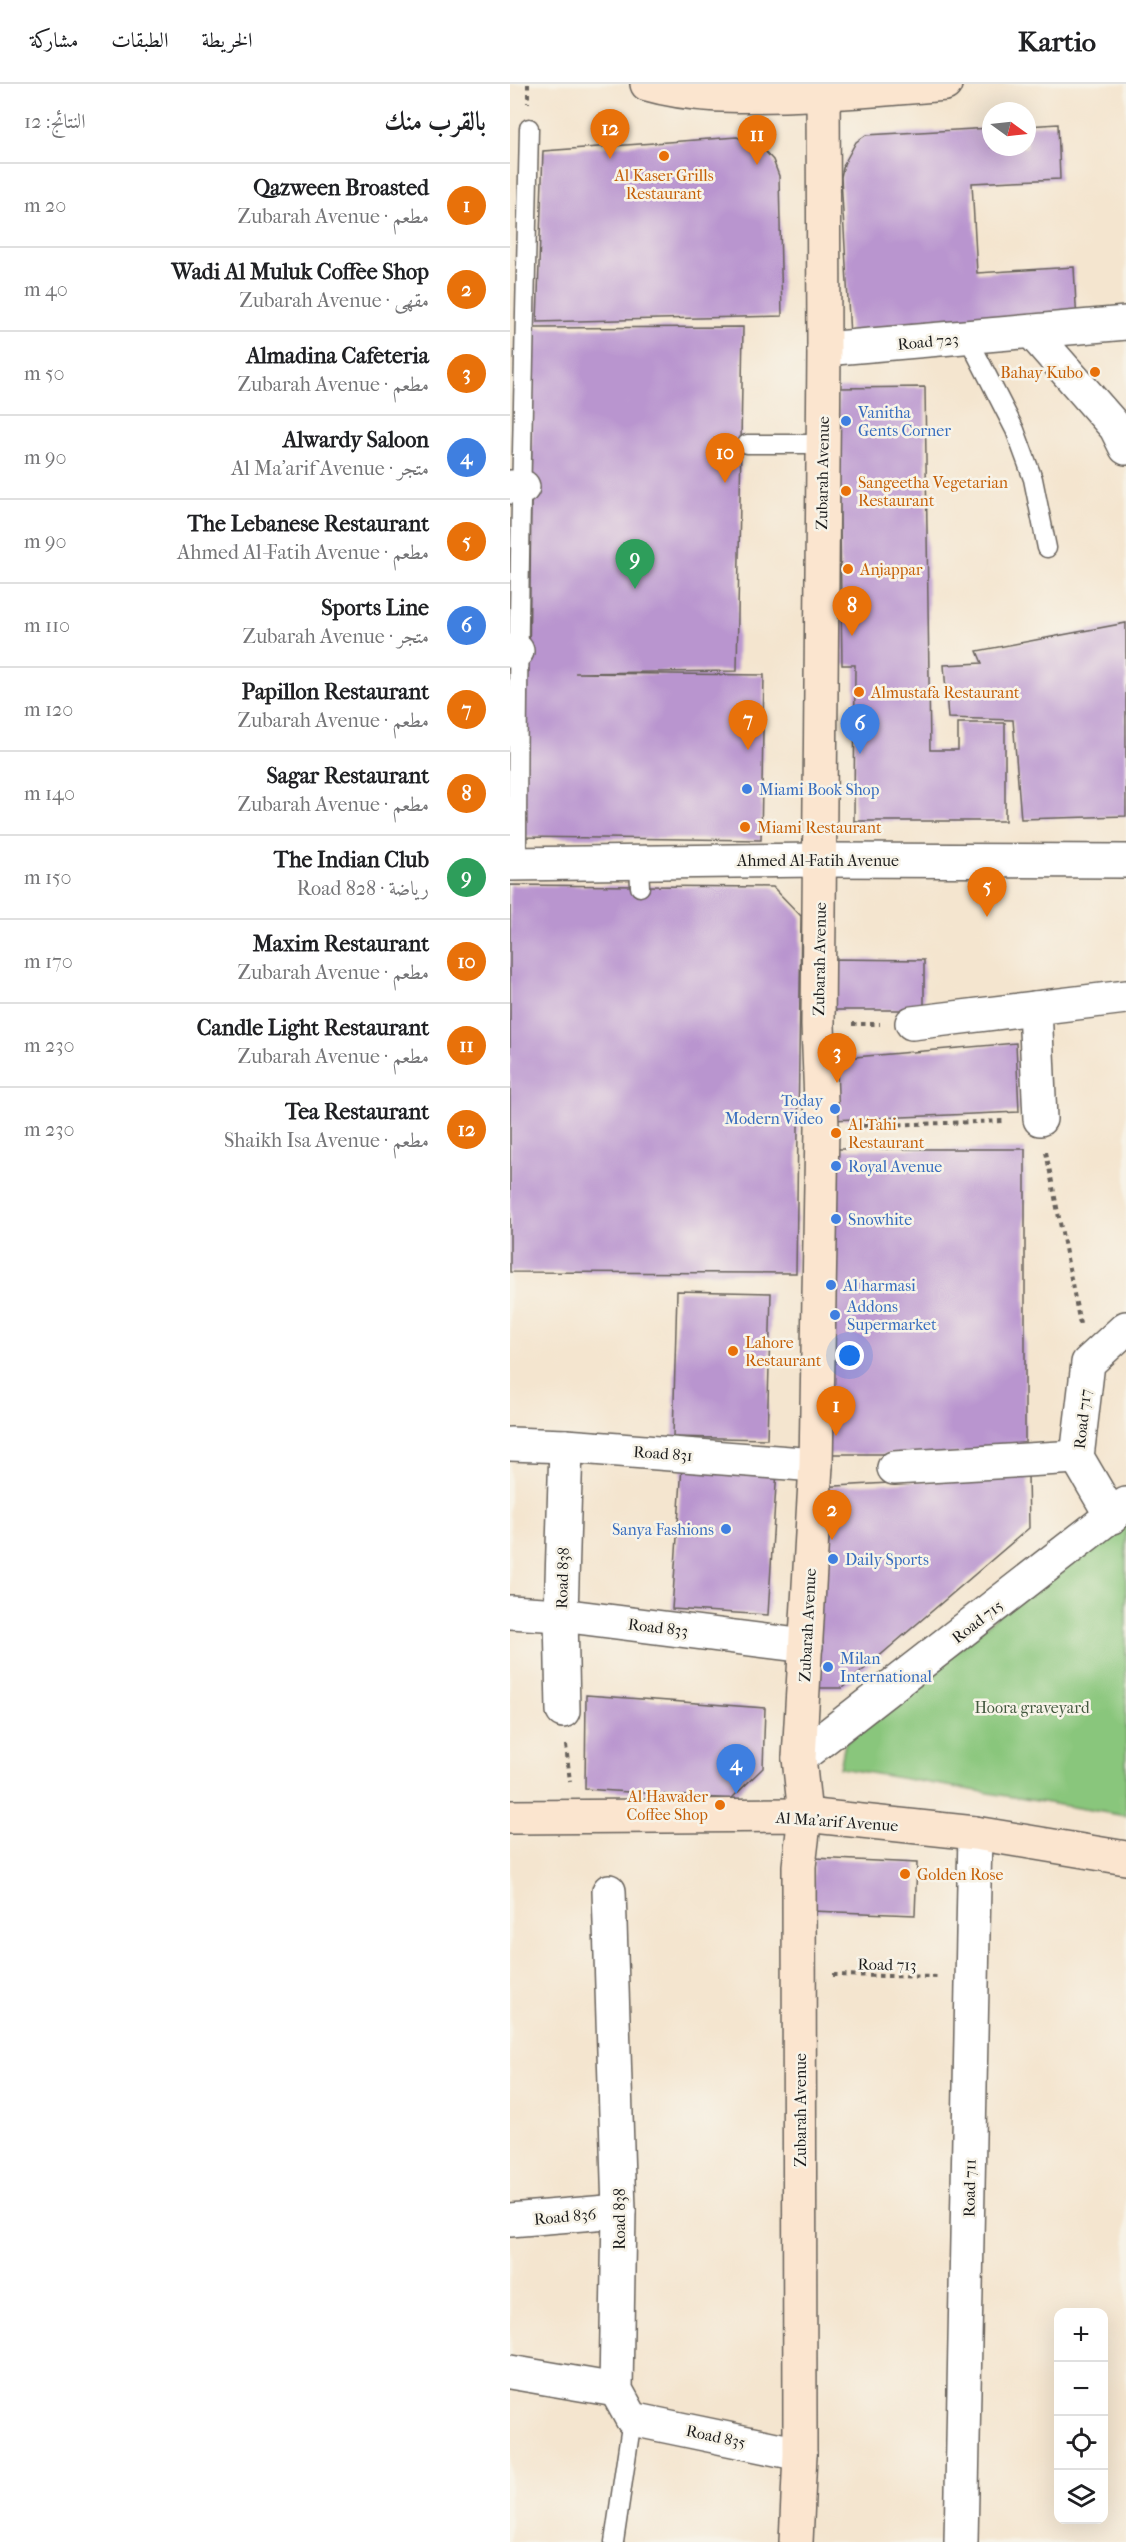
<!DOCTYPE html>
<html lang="ar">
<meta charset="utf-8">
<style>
:root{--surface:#fff;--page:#f2f2f2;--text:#202124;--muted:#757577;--line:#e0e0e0;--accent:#0b8043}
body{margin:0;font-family:"IM FELL French Canon",Amiri,serif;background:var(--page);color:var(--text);direction:rtl}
.controls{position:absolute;right:18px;bottom:18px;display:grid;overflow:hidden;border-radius:12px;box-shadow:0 6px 24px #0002}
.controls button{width:54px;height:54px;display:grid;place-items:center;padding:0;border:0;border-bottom:2px solid var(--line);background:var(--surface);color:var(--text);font:30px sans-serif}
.compass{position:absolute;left:472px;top:18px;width:54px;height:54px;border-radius:50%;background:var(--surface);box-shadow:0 6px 24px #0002;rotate:105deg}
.you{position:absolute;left:340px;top:1272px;width:21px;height:21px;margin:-15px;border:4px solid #fff;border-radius:50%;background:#1a73e8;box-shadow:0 0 0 9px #1a73e833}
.badge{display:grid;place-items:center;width:39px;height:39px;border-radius:50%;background:var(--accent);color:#fff;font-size:20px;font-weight:700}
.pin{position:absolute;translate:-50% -50px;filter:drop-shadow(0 2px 3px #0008)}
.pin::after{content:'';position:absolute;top:32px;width:21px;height:18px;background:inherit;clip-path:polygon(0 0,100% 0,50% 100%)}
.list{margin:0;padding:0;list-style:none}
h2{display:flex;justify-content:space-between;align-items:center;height:78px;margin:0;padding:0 24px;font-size:26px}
h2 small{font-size:20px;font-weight:400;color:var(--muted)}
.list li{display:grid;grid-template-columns:39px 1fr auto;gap:18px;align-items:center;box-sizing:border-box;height:84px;padding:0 24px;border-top:2px solid var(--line)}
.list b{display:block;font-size:22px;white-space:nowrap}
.list p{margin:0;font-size:20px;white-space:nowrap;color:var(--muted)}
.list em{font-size:20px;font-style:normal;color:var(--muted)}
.icon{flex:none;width:33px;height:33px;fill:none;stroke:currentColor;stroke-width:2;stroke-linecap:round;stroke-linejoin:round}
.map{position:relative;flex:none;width:616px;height:2458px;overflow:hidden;direction:ltr}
header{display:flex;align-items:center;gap:36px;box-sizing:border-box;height:84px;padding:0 30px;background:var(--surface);border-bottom:2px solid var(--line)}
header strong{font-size:28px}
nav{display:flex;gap:33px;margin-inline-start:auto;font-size:21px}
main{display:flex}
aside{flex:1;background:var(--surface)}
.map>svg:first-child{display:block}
.green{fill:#89c67c;stroke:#52714c;stroke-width:1.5}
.building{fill:#b995cf}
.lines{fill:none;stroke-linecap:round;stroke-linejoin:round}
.lane-casing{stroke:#68625b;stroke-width:21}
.street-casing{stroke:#68625b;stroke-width:36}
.secondary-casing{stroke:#68625b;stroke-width:36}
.path{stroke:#68625b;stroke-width:4;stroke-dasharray:4.5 4.5;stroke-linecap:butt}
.lane{stroke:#fff;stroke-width:18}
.street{stroke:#fff;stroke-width:33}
.secondary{stroke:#fbe5cf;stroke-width:33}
.food-dot{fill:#e8710a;stroke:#f7f3e8;stroke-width:2}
.shop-dot{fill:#3f7fe0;stroke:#f7f3e8;stroke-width:2}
.labels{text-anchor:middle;stroke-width:5;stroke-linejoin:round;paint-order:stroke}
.food-label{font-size:16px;fill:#c56008;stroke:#f7f3e8;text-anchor:start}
.street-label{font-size:16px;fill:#1c1c1c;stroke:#f7f3e8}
.shop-label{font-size:16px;fill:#366cbe;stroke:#f7f3e8;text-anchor:start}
.park-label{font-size:16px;fill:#42583e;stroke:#f7f3e8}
</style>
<header>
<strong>Kartio</strong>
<nav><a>الخريطة</a><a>الطبقات</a><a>مشاركة</a></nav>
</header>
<main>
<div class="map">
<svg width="616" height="2458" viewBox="0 0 616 2458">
<rect width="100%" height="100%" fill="#f7f3e8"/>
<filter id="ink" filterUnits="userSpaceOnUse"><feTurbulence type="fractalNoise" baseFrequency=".0167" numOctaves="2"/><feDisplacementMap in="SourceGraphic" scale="12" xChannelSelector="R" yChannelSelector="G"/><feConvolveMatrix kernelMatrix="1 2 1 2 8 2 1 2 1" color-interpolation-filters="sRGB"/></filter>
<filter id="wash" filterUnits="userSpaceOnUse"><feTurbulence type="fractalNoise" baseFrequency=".008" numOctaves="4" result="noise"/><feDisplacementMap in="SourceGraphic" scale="24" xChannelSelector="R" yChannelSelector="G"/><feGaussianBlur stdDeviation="1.35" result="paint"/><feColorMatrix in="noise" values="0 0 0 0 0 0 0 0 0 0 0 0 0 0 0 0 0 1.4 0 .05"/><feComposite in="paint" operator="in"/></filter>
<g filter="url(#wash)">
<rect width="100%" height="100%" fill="#f4e5cf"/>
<polygon class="green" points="616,1425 616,1732 330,1684 335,1659"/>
<g id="blocks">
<g class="building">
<polygon points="548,40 550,95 462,99 467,189 564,183 567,240 340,252 331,93 334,80 346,58 356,51 481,44 481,63 517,63 517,42"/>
<polygon points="227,53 253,65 263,76 269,92 272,232 27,238 33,67"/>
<polygon points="233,243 227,587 65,589 254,591 251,756 11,753 13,588 19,588 23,244"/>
<polygon points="415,303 420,666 448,666 448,639 495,639 495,737 344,737 345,581 332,581 328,304"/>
<polygon points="616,539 616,732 511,735 503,636 438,634 434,581 472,579 467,567"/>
<polygon points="0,801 263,803 291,832 286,1189 0,1188"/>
<polygon points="318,875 414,876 414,926 318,926"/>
<polygon points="506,959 509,1028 322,1036 322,975"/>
<rect x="313" y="1065" width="202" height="305"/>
<polygon points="167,1207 261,1209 257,1355 163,1353"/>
<polygon points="172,1382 267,1385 258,1531 162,1525"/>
<polygon points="518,1391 519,1444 332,1604 305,1604 309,1403"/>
<polygon points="76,1611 255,1624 253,1684 221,1715 75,1705"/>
<polygon points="304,1774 407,1779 405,1831 302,1827"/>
</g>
</g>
</g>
<g filter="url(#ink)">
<use href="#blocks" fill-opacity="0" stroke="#68625b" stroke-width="1.5"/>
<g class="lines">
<defs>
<g id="lane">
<polyline points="458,254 505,346 523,395 537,464"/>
<polyline points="237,360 312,360"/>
<polyline points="129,779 130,803"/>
<path d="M7,780C7,534 14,289 19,44"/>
<polyline points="104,2458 122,2335"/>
</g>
<g id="street">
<polyline points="522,248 606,344 616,364"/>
<polyline points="314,265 616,239"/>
<polyline points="0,403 13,403"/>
<polyline points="0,567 7,567"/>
<polyline points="0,780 309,776 616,777"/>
<polyline points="525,924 530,1035"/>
<polyline points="402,939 616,913"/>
<polyline points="0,1360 56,1362 306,1381"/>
<polyline points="384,1384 567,1373"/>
<polyline points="602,1433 567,1373 578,1279 616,1244"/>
<polyline points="0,1528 51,1531 296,1562"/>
<polyline points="53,1627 51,1531 56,1362"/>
<polyline points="289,1674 616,1420"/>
<polyline points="99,1807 109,2127 106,2306 122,2335 290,2370"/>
<polyline points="0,2136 109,2127"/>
<polyline points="0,2288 106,2306"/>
<polyline points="451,2458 465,1749"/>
</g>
<g id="secondary">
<path d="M137,0C182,13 228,12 274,11C328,9 381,5 435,0"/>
<polyline points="0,1733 295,1731 465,1749 616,1774"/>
<polyline points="286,2458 290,2370 289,1782 295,1731 289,1674 306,1381 312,1043 308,941 314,265 313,0"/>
</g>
</defs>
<use href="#lane" class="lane-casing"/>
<use href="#street" class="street-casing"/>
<use href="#secondary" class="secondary-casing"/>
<g class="path">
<polyline points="18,0 18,19"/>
<polyline points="342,940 370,940"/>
<polyline points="344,1042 496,1037"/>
<polyline points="536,1068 570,1240"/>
<polyline points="56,1661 60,1698"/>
<polyline points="323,1891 429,1893"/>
</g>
<use href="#lane" class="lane"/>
<use href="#street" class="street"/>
<use href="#secondary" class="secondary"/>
</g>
</g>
<g class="food-dot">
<circle cx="154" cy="72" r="6"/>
<circle cx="585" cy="288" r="6"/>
<circle cx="336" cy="407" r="6"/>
<circle cx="338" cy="485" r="6"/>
<circle cx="349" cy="608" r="6"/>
<circle cx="235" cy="743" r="6"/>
<circle cx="326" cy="1049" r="6"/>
<circle cx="223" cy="1267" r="6"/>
<circle cx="210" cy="1721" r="6"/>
<circle cx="395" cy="1790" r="6"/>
</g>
<g class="shop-dot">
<circle cx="336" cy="337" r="6"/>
<circle cx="237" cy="705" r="6"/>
<circle cx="325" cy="1025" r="6"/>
<circle cx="326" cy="1082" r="6"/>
<circle cx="326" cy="1135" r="6"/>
<circle cx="321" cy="1201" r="6"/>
<circle cx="325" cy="1231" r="6"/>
<circle cx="216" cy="1445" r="6"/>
<circle cx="323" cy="1475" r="6"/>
<circle cx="318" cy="1583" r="6"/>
</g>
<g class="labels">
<g class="food-label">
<text x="154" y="97" text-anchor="middle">Al Kaser Grills<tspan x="154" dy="18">Restaurant</tspan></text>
<text x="573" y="294" text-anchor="end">Bahay Kubo</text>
<text x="348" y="404">Sangeetha Vegetarian<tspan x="348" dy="18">Restaurant</tspan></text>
<text x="350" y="491">Anjappar</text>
<text x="361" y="614">Almustafa Restaurant</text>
<text x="247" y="749">Miami Restaurant</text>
<text x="338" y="1046">Al Tahi<tspan x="338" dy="18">Restaurant</tspan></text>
<text x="235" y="1264">Lahore<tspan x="235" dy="18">Restaurant</tspan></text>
<text x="198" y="1718" text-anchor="end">Al Hawader<tspan x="198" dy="18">Coffee Shop</tspan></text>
<text x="407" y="1796">Golden Rose</text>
</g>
<g class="street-label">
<text transform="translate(418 257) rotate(-5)" y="6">Road 723</text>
<text transform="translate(312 389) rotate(-89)" y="6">Zubarah Avenue</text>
<text x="308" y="782">Ahmed Al-Fatih Avenue</text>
<text transform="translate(309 875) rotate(-89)" y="6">Zubarah Avenue</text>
<text transform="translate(572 1335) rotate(-84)" y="6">Road 717</text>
<text transform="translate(153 1369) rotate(4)" y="6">Road 831</text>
<text transform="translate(52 1494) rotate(-88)" y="6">Road 838</text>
<text transform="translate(467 1537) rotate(-38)" y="6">Road 715</text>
<text transform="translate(297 1541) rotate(-87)" y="6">Zubarah Avenue</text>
<text transform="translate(148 1543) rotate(7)" y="6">Road 833</text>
<text transform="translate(327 1737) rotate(4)" y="6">Al Ma'arif Avenue</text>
<text transform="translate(377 1880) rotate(1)" y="6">Road 713</text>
<text transform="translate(290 2026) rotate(-90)" y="6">Zubarah Avenue</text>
<text transform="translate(459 2104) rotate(-89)" y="6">Road 711</text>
<text transform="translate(55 2132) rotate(-5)" y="6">Road 836</text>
<text transform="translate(109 2135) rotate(-90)" y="6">Road 838</text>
<text transform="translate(206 2352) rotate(12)" y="6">Road 835</text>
</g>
<g class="shop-label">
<text x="348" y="334">Vanitha<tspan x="348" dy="18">Gents Corner</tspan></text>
<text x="249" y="711">Miami Book Shop</text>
<text x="313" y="1022" text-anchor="end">Today<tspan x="313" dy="18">Modern Video</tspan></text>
<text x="338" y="1088">Royal Avenue</text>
<text x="338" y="1141">Snowhite</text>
<text x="333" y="1207">Al harmasi</text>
<text x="337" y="1228">Addons<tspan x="337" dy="18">Supermarket</tspan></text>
<text x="204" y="1451" text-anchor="end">Sanya Fashions</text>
<text x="335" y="1481">Daily Sports</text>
<text x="330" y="1580">Milan<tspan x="330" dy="18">International</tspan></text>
</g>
<g class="park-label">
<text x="522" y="1629">Hoora graveyard</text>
</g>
</g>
</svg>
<div class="controls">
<button>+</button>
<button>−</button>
<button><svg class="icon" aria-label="locate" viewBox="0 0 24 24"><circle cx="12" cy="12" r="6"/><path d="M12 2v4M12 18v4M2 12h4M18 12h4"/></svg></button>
<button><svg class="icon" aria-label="layers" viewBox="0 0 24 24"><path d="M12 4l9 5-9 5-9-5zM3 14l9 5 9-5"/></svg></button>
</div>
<svg class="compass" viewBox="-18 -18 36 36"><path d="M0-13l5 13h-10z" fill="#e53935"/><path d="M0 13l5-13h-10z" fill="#757577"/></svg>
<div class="you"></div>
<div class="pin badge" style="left:326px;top:1352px;background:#e8710a">1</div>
<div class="pin badge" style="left:322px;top:1456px;background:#e8710a">2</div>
<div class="pin badge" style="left:327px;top:999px;background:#e8710a">3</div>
<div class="pin badge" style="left:226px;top:1710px;background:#3f7fe0">4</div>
<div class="pin badge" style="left:477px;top:833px;background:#e8710a">5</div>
<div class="pin badge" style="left:350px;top:670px;background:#3f7fe0">6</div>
<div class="pin badge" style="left:238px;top:666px;background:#e8710a">7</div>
<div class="pin badge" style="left:342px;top:552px;background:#e8710a">8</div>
<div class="pin badge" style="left:125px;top:505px;background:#2e9e5b">9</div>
<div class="pin badge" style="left:215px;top:399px;background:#e8710a">10</div>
<div class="pin badge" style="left:247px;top:81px;background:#e8710a">11</div>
<div class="pin badge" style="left:100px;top:75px;background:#e8710a">12</div>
</div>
<aside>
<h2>بالقرب منك<small>النتائج: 12</small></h2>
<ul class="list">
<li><span class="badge" style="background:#e8710a">1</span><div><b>Qazween Broasted</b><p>مطعم · Zubarah Avenue</p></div><em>20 m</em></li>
<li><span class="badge" style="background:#e8710a">2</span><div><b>Wadi Al Muluk Coffee Shop</b><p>مقهى · Zubarah Avenue</p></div><em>40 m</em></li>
<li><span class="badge" style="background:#e8710a">3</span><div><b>Almadina Cafeteria</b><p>مطعم · Zubarah Avenue</p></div><em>50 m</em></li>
<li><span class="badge" style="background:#3f7fe0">4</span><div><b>Alwardy Saloon</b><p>متجر · Al Ma'arif Avenue</p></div><em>90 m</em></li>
<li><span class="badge" style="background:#e8710a">5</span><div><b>The Lebanese Restaurant</b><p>مطعم · Ahmed Al-Fatih Avenue</p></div><em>90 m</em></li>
<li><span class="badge" style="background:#3f7fe0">6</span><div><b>Sports Line</b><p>متجر · Zubarah Avenue</p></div><em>110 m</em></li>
<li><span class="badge" style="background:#e8710a">7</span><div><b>Papillon Restaurant</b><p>مطعم · Zubarah Avenue</p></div><em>120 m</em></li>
<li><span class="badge" style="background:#e8710a">8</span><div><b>Sagar Restaurant</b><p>مطعم · Zubarah Avenue</p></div><em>140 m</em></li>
<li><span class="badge" style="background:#2e9e5b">9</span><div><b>The Indian Club</b><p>رياضة · Road 828</p></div><em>150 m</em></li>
<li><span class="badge" style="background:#e8710a">10</span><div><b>Maxim Restaurant</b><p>مطعم · Zubarah Avenue</p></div><em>170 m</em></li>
<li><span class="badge" style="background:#e8710a">11</span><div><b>Candle Light Restaurant</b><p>مطعم · Zubarah Avenue</p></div><em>230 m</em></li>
<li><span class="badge" style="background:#e8710a">12</span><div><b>Tea Restaurant</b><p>مطعم · Shaikh Isa Avenue</p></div><em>230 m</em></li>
</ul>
</aside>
</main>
